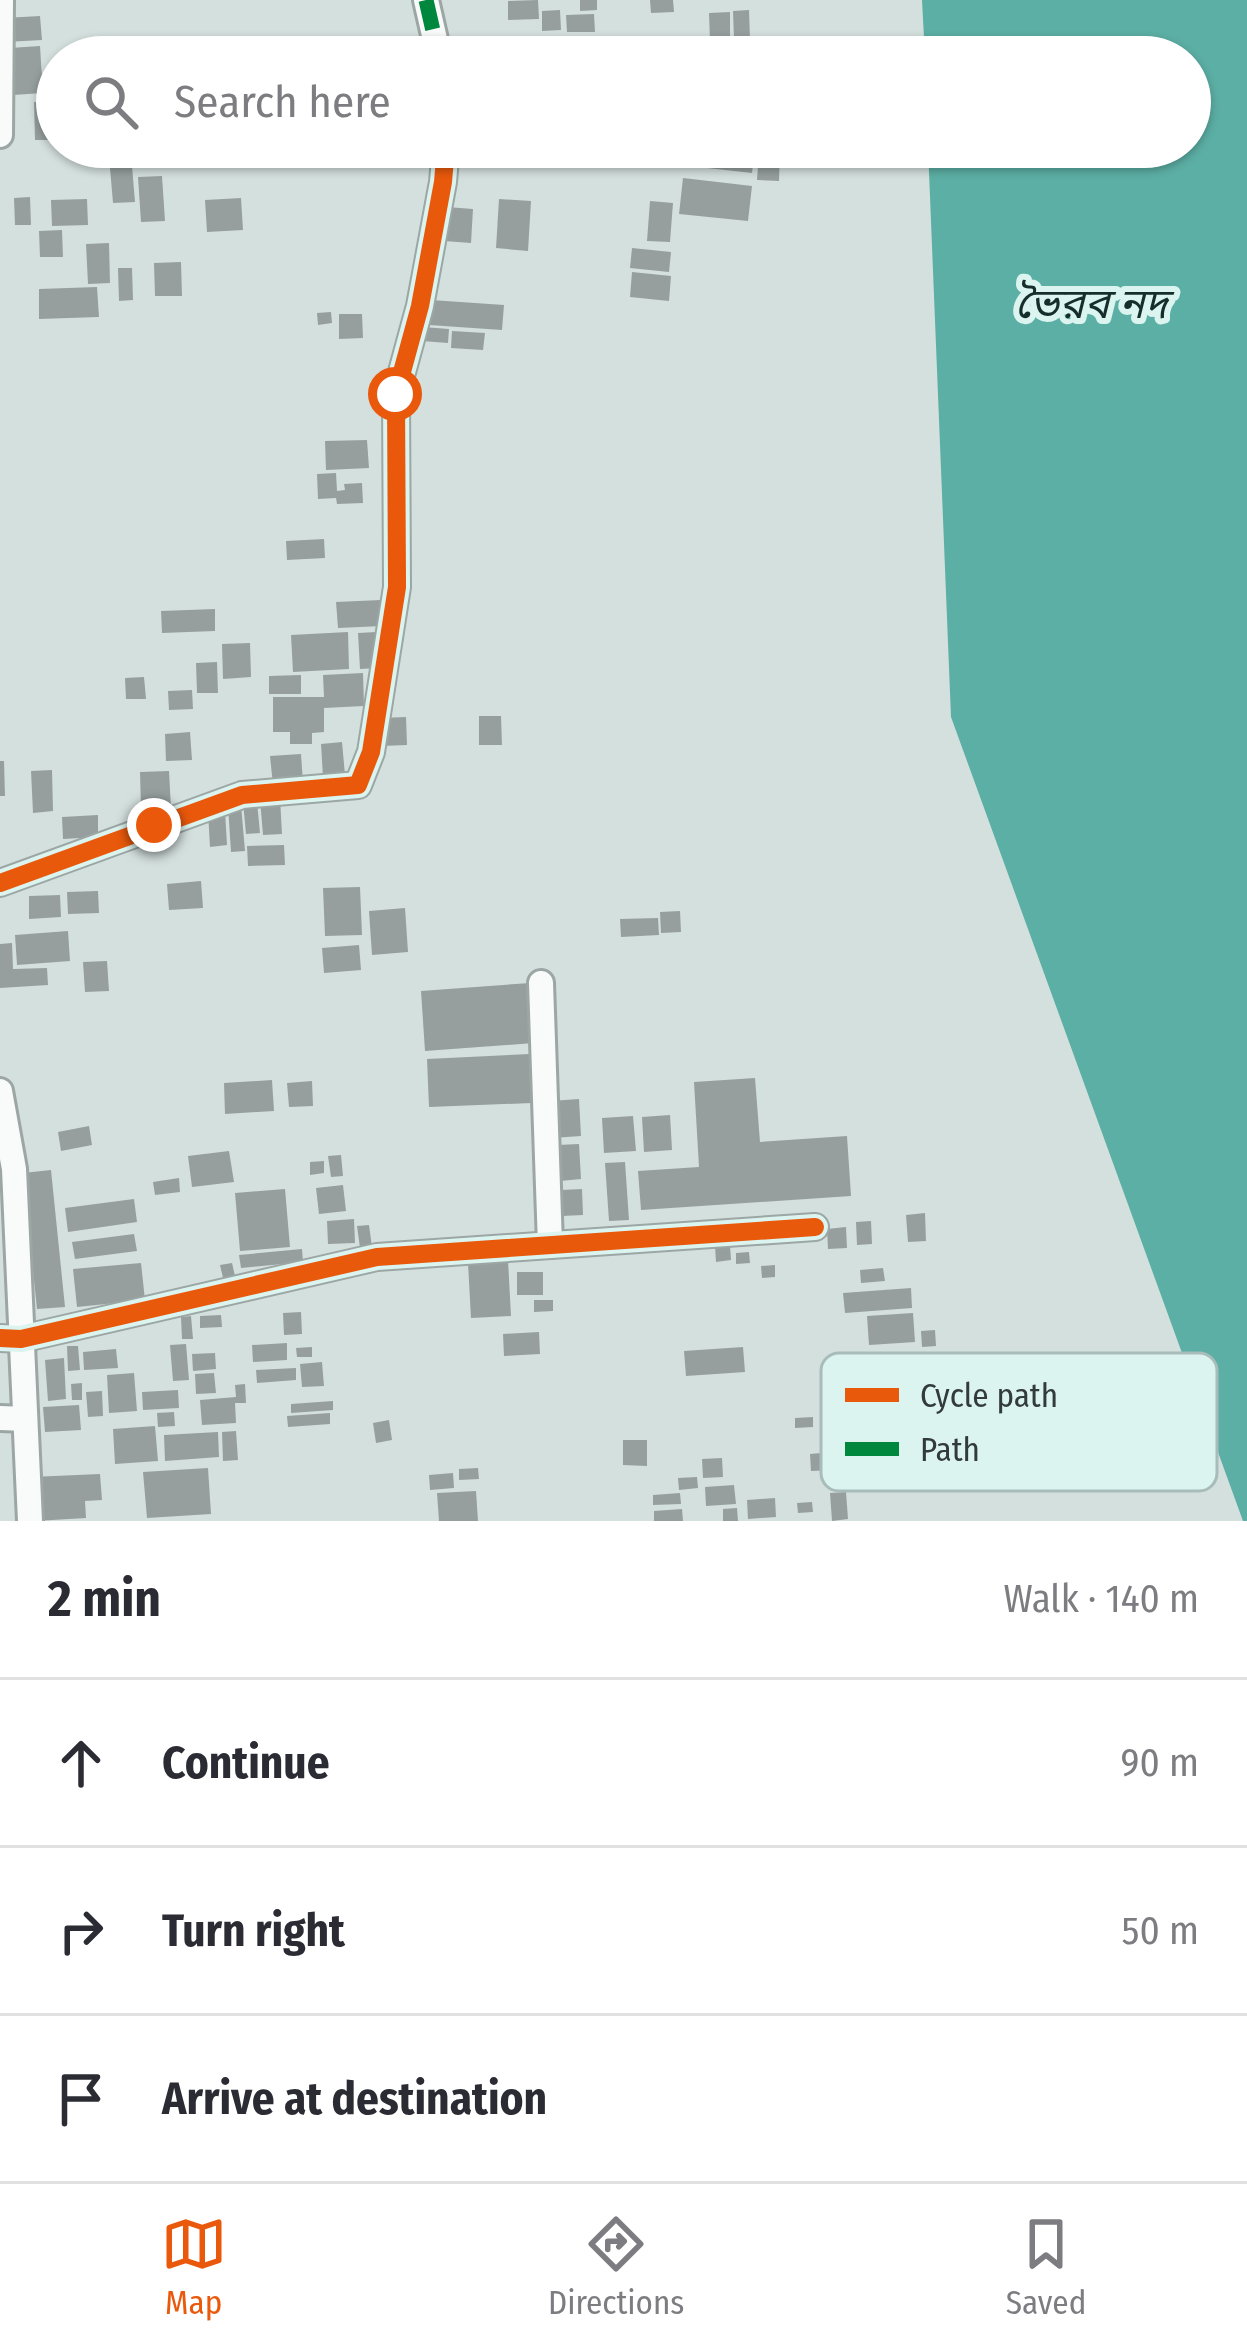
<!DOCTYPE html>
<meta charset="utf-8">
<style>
:root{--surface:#fff;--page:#f7f7f7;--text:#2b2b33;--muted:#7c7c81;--line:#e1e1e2;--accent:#ea580c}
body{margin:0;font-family:"Fira Sans Condensed","Noto Sans Bengali",sans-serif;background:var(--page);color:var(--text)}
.stop{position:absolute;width:36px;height:36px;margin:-27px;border:9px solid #ea580c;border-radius:50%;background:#fff}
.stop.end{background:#ea580c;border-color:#fff;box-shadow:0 3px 12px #0008}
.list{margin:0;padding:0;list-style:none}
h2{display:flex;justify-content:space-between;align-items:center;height:156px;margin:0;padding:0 48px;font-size:51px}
h2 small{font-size:39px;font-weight:400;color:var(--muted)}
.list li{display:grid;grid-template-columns:78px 1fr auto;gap:36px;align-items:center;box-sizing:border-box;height:168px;padding:0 48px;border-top:3px solid var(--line)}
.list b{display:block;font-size:45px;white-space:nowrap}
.list em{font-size:39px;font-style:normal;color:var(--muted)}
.icon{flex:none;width:66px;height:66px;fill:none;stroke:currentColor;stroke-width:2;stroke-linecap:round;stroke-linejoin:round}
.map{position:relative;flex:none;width:1247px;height:1521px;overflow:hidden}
.search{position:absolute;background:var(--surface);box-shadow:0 3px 9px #0004;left:36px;right:36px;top:36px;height:132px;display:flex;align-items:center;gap:30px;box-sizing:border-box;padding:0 42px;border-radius:66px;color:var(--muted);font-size:45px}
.sheet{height:660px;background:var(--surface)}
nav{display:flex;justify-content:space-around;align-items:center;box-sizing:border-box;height:168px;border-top:3px solid var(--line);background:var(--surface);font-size:33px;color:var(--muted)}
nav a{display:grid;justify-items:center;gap:6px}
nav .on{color:var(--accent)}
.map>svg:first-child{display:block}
.water{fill:#5cafa5}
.building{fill:#969f9e}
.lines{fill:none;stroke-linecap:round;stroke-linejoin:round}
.minor-casing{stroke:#9ca6a4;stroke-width:30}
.minor{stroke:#f9fafa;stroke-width:24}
.quiet{stroke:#00873e;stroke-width:15;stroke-dasharray:30 15;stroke-linecap:butt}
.cycleway-casing{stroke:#dbf4ef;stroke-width:26}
.cycleway{stroke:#e8590c;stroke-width:18}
.route{stroke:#ea580c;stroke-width:15}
.labels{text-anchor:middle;stroke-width:12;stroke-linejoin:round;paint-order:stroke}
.water-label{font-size:42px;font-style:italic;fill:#162e2b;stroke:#dbf4ef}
.key{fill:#dbf4ef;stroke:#a8bcb9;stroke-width:3}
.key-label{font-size:33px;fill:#323b3a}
</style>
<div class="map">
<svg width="1247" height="1521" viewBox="0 0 1247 1521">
<rect width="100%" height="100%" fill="#d4e0de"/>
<polygon class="water" points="922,0 1247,0 1247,1521 1243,1521 951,717 928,147 1190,147 1190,57 925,57"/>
<g class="building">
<polygon points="538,0 539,19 508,20 508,1"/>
<polygon points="580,0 597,0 597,10 580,11"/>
<polygon points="650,0 673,0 674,12 651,13"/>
<polygon points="560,10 561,30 542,31 542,11"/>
<polygon points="749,10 750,39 734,39 733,11"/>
<polygon points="730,12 730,41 710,42 709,13"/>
<polygon points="594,14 595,32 567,32 566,15"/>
<polygon points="40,16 42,40 6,42 4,18"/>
<polygon points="40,46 43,93 13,95 10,48"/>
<polygon points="737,46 738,57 711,57 711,47"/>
<polygon points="566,47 567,57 541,57 540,49"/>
<polygon points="34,102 57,102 57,140 35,140"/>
<polygon points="256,147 303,147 304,163 258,166"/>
<polygon points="682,147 755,147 752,173 680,165"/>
<polygon points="759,150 780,150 779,181 757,180"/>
<polygon points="132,166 135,202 113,203 110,168"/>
<polygon points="162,176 165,221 141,222 138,177"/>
<polygon points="683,178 752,186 748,221 679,214"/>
<polygon points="30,197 31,225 15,225 14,198"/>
<polygon points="241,198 243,230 207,232 205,200"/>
<polygon points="87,199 88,225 52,226 51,200"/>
<polygon points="499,199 531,201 528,251 496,248"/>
<polygon points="650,201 673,203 670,242 647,241"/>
<polygon points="447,207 473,209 471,243 444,241"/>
<polygon points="62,230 63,257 40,257 39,231"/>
<polygon points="109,243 110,283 88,284 86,244"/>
<polygon points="632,248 671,252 669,272 630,268"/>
<polygon points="181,262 182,296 155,296 154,263"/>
<polygon points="118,268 132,268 133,300 119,301"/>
<polygon points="632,272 671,276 669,301 630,297"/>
<polygon points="97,287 99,317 39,319 39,289"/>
<polygon points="431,300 504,305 502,330 429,325"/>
<polygon points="331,312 332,323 318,325 317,313"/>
<polygon points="339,314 362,314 363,338 339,339"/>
<polygon points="423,327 449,329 448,343 422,341"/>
<polygon points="452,331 485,333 483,350 451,348"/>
<polygon points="367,440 369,468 326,470 325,441"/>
<polygon points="336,473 337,491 345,490 344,484 362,483 363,503 337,504 336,498 318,499 317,474"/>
<polygon points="324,539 325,558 287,560 286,541"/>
<polygon points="381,600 382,626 338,628 336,602"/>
<polygon points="215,609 215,631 162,633 161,611"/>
<polygon points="348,632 349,669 293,672 291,635"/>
<polygon points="376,632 378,668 360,669 358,633"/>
<polygon points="250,643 251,677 223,679 222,644"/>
<polygon points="217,662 218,693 197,693 196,663"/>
<polygon points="363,673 364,706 324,708 324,732 312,733 312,744 290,744 290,732 273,732 273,697 324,697 323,675"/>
<polygon points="301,675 301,694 269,694 269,676"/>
<polygon points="144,677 146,699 126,699 125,678"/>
<polygon points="192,690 193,709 169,710 168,691"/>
<polygon points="479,716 501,716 502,745 479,745"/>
<polygon points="406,717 407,745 381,746 381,718"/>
<polygon points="190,732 192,760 166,761 165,734"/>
<polygon points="342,742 345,775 323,777 321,744"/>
<polygon points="301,754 303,783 273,785 270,756"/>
<polygon points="0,761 4,761 5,796 0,796"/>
<polygon points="52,770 53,811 33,813 31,771"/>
<polygon points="169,771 171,808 141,809 140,772"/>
<polygon points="280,798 282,834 263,835 260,799"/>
<polygon points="243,802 257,802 260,833 246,834"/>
<polygon points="241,805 245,851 231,852 228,806"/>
<polygon points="225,811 227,845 210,847 208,812"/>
<polygon points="98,815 98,837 63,839 62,817"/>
<polygon points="284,845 285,865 248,866 247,846"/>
<polygon points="201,881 203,908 169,910 167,884"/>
<polygon points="360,887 362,935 325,936 323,888"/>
<polygon points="98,891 99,913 68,914 67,892"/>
<polygon points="60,895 61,917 29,919 29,896"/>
<polygon points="405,908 408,952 372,955 369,911"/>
<polygon points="680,911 681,932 661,933 660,912"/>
<polygon points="658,918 659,935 621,937 620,919"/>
<polygon points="68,931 70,961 17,965 15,935"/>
<polygon points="12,943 13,969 47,968 48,985 0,988 0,944"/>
<polygon points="359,945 361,970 324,973 322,948"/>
<polygon points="107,961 109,991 85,992 83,962"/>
<polygon points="530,983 534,1043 425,1051 421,991"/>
<polygon points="530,1054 532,1103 429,1107 427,1059"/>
<polygon points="755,1078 760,1142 847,1136 851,1196 641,1210 638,1171 699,1167 694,1082"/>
<polygon points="272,1080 274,1111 225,1114 224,1083"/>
<polygon points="312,1081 313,1106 289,1107 287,1083"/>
<polygon points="579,1099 581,1136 553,1138 551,1101"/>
<polygon points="670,1115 672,1150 644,1152 642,1117"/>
<polygon points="633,1116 636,1151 604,1153 602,1118"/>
<polygon points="89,1126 92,1145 61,1151 58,1132"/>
<polygon points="579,1144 581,1179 560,1181 558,1145"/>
<polygon points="229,1151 234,1182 192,1187 188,1156"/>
<polygon points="341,1155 343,1176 331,1177 328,1156"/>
<polygon points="324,1161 324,1173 310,1175 310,1162"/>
<polygon points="625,1162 629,1220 609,1221 605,1163"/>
<polygon points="51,1170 65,1307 37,1309 23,1173"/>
<polygon points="179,1178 180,1192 155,1195 153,1182"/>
<polygon points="343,1185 346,1211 319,1214 316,1188"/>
<polygon points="285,1189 290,1247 240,1251 235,1193"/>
<polygon points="582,1189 583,1215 562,1216 561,1190"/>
<polygon points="134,1199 137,1222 68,1232 65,1208"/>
<polygon points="925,1213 926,1241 908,1242 906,1215"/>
<polygon points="354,1219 355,1243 328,1244 327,1221"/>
<polygon points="871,1221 872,1244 857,1245 856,1222"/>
<polygon points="369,1225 372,1247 360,1248 357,1226"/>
<polygon points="846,1227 847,1248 828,1249 827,1229"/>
<polygon points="134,1234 137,1251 75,1259 72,1242"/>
<polygon points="730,1245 731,1260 716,1262 715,1246"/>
<polygon points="302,1249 303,1262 241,1268 239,1255"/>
<polygon points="749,1252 750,1263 736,1264 736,1253"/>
<polygon points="508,1260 511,1316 471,1318 468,1263"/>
<polygon points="141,1263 145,1300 77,1307 73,1269"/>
<polygon points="232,1263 235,1276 223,1278 220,1265"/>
<polygon points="775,1265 775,1277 762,1278 761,1266"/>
<polygon points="883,1268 885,1281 861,1283 860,1270"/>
<rect x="517" y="1272" width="26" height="23"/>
<polygon points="911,1288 912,1308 845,1313 843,1293"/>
<polygon points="534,1300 553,1300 553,1311 534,1312"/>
<polygon points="301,1312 302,1334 284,1335 283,1313"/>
<polygon points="913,1313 915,1342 869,1345 867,1316"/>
<polygon points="221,1315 222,1327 200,1328 200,1316"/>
<polygon points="191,1316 193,1339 182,1339 181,1317"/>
<polygon points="935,1330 936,1346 922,1347 921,1331"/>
<polygon points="539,1332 540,1354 504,1356 503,1334"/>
<polygon points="287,1343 287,1360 253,1362 252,1345"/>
<polygon points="186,1344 189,1380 173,1381 170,1345"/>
<polygon points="67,1346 78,1346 80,1370 68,1371"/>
<polygon points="312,1347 312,1357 297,1357 296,1348"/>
<polygon points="743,1347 745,1372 686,1376 684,1351"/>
<polygon points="116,1349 118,1368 84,1370 83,1352"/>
<polygon points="215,1353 216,1369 193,1371 192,1354"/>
<polygon points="64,1358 66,1399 48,1401 45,1360"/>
<polygon points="322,1362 324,1386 302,1387 300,1364"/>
<polygon points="296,1368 296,1380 257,1383 256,1370"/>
<polygon points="134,1373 137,1411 109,1413 107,1375"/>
<polygon points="214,1373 216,1393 196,1394 195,1374"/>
<polygon points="82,1383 82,1400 72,1400 71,1384"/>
<polygon points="245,1384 246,1403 235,1403 236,1423 202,1425 200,1400 236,1397 235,1385"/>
<polygon points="178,1390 179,1408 143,1410 142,1392"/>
<polygon points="102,1391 103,1416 88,1417 86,1392"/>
<polygon points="333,1401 333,1410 291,1413 291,1404"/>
<polygon points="79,1405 81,1430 45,1432 43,1407"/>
<polygon points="174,1412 175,1426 158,1427 157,1413"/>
<polygon points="330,1413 330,1424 288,1427 287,1416"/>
<polygon points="813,1417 813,1427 795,1428 795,1418"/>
<polygon points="389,1420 392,1440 376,1443 373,1423"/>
<polygon points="155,1426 158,1461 115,1464 113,1429"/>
<polygon points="236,1431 238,1460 223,1461 222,1432"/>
<polygon points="218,1432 219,1457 165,1461 164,1435"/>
<polygon points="623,1440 647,1440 647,1466 623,1465"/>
<polygon points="856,1450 857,1469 811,1471 810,1454"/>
<polygon points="722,1458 723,1477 703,1478 702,1459"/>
<polygon points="208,1468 211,1514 147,1518 143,1472"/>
<polygon points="478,1468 479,1479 459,1480 459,1469"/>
<polygon points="453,1473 454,1488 430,1490 429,1475"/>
<polygon points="100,1474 102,1500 85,1501 86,1518 35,1521 32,1477"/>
<polygon points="697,1477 698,1488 679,1490 678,1478"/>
<polygon points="734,1485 736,1504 706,1506 705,1487"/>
<polygon points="476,1491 478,1521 439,1521 437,1493"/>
<polygon points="846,1492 848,1519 832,1521 830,1493"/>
<polygon points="680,1493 681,1504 653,1505 653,1495"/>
<polygon points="775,1498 776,1517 748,1519 747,1500"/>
<polygon points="812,1502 813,1512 798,1513 797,1503"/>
<polygon points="737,1508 738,1521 723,1521 723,1509"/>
<polygon points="682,1509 683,1521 654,1521 654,1511"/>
</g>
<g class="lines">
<defs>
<g id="minor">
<polyline points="426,0 439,57"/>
<polyline points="0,135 1,0"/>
<polyline points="0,883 242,795 358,785 371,752 397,587 396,394 420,306 443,182 446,147"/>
<polyline points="541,983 550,1245"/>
<polyline points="0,1091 14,1169 30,1521"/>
<polyline points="0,1338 21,1339 377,1257 815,1227"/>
<polyline points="0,1418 25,1419"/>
</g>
</defs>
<use href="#minor" class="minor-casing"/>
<use href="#minor" class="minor"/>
<polyline class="quiet" points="426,0 439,57"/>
<defs>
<g id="cycleway">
<polyline points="0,883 242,795 358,785 371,752 397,587 396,394 420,306 443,182 446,147"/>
<polyline points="0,1338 21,1339 377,1257 815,1227"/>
</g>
</defs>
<use href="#cycleway" class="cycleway-casing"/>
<use href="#cycleway" class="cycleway"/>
</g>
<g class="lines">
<polyline class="route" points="154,825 242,795 358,785 371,752 398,587 395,394"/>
</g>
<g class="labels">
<g class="water-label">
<text x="1091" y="318">ভৈরব নদ</text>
</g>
</g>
<rect x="821" y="1353" width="396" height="138" rx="18" class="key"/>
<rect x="845" y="1388" width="54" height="14" fill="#e8590c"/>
<rect x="845" y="1442" width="54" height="14" fill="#00873e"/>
<g class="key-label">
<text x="920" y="1407">Cycle path</text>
<text x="920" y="1461">Path</text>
</g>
</svg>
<div class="stop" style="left:395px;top:394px"></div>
<div class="stop end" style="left:154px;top:825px"></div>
<div class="search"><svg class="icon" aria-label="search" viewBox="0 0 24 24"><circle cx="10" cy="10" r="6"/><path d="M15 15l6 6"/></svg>Search here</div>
</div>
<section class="sheet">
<h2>2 min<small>Walk · 140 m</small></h2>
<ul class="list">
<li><svg class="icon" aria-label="ahead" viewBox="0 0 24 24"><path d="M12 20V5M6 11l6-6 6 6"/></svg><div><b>Continue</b></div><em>90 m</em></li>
<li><svg class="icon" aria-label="right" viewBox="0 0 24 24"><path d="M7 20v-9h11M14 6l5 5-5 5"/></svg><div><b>Turn right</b></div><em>50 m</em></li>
<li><svg class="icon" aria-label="arrive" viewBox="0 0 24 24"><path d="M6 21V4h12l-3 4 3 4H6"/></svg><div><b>Arrive at destination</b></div></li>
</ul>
</section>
<nav>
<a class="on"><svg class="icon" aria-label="map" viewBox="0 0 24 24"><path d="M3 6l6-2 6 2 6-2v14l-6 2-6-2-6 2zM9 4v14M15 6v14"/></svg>Map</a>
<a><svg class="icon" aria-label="directions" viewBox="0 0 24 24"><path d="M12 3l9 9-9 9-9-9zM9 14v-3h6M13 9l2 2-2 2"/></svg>Directions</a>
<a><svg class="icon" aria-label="saved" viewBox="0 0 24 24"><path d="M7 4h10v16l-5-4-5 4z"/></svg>Saved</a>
</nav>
